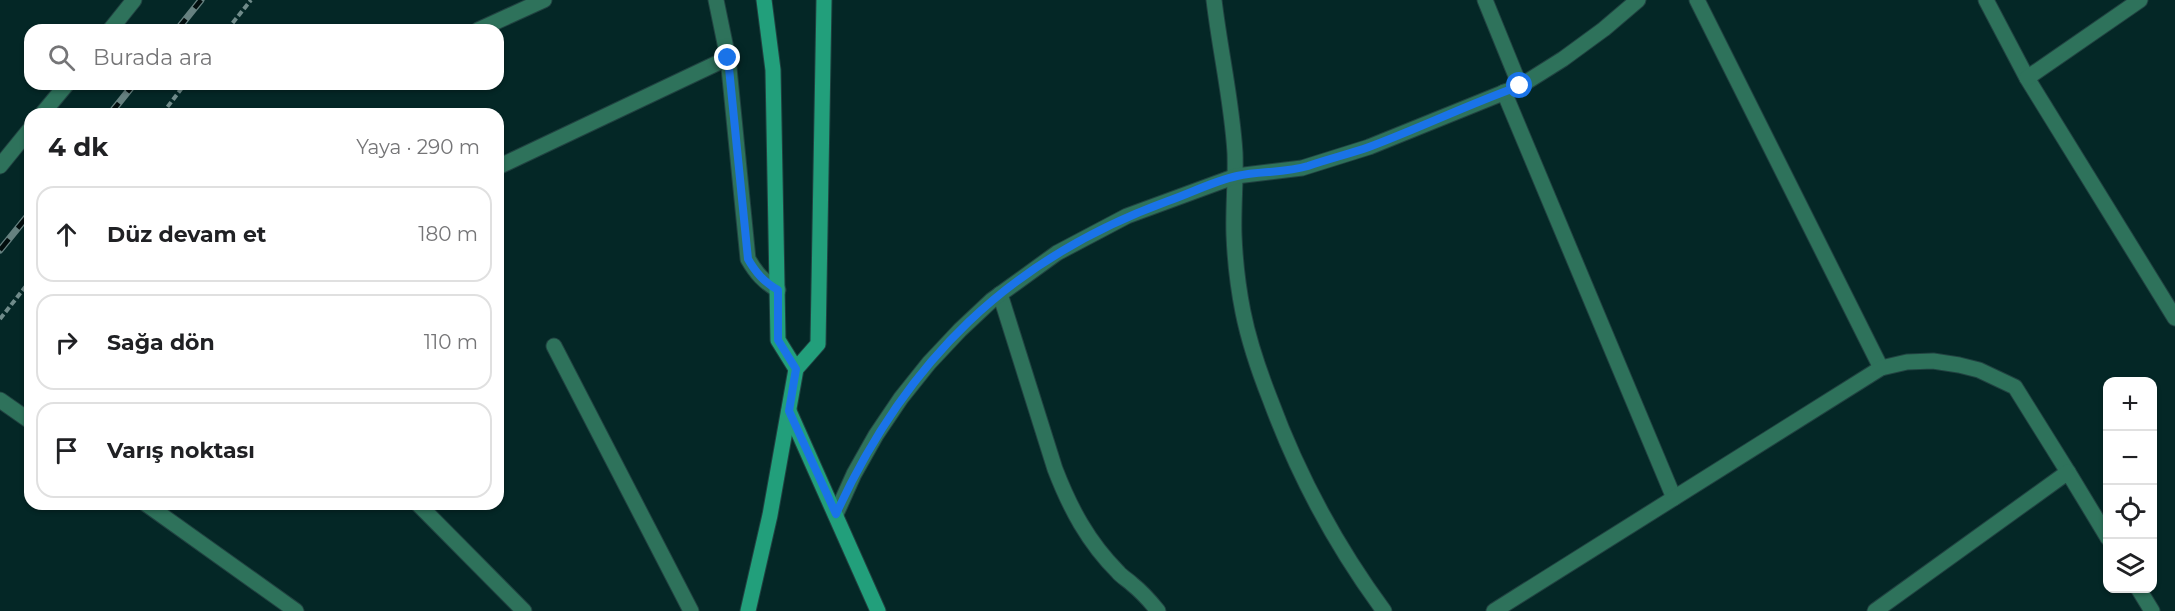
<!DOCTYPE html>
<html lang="tr">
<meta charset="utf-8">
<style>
:root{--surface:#fff;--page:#f6f6f6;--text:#202124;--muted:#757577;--line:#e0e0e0}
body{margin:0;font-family:Montserrat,sans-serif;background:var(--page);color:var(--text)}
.controls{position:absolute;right:18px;bottom:18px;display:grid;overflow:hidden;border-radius:12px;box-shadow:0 2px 4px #0004}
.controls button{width:54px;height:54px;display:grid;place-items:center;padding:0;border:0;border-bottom:2px solid var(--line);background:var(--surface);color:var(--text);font:30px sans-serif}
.stop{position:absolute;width:18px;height:18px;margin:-14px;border:4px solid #1a73e8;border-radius:50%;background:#fff}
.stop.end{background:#1a73e8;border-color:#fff;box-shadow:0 2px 6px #0008}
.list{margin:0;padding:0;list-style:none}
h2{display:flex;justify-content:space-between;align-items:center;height:78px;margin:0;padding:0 24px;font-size:26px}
h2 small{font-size:20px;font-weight:400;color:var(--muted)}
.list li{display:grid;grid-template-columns:39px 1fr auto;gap:18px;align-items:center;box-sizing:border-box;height:96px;margin:0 12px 12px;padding:0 12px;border:2px solid var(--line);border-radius:18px}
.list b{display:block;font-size:22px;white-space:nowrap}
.list em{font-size:20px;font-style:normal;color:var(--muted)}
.icon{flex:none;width:33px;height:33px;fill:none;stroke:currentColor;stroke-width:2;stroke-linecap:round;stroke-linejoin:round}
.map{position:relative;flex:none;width:2175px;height:611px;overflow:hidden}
.search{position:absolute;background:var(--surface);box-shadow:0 2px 4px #0004;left:24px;top:24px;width:480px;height:66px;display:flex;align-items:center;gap:15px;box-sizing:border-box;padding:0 21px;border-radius:18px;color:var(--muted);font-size:22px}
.panel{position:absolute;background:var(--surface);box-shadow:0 2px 4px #0004;left:24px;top:108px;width:480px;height:402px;border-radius:18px}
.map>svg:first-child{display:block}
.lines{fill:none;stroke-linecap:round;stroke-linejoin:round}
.street-casing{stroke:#214241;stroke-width:17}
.secondary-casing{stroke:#214241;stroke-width:17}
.path{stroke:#708b8a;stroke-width:4;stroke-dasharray:6 3;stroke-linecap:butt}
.street{stroke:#2e725b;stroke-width:15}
.secondary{stroke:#229f7b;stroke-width:15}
.rail-casing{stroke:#668180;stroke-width:7}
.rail{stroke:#020d0d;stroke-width:4.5;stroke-dasharray:14;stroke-linecap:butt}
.route{stroke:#1a73e8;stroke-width:8}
</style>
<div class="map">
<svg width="2175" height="611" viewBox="0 0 2175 611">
<rect width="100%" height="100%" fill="#042726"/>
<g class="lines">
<defs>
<g id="street">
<path d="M716,0L728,58L748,259C756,273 764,282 778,290"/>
<path d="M1214,0C1220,51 1232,102 1235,153C1236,181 1233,208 1234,235C1235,261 1238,287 1243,312C1249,342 1259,371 1270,399C1298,475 1336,546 1384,611"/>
<polyline points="1485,0 1520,86"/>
<polyline points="1697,0 1881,368"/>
<polyline points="1986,0 2027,78 2175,318"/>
<polyline points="110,30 134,0"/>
<polyline points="478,30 544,0"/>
<polyline points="2027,78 2140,0"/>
<polyline points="1504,92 1674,498"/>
<polyline points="42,114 67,84"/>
<polyline points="0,166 30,129"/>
<polyline points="498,167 728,58"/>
<path d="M1000,294L1055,469C1070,508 1088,542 1118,572C1122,577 1128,580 1132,584C1142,592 1150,601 1158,611"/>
<polyline points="554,346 691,611"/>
<polyline points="0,400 30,421"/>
<polyline points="146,504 296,611"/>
<polyline points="418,504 524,611"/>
<polyline points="836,514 854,474 876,435 901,398 929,363 960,330 992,300 1057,253 1127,216 1236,176 1302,168 1369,147 1520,86 1563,59 1604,29 1638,0"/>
<polyline points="2138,588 2152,611"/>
<polyline points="1494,611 1881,368 1907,362 1933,361 1959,365 1979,370 2015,387 2068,472"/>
<polyline points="1875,611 2068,472 2108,538"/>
</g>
<g id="secondary">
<polyline points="764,0 773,70 778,340 796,369"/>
<polyline points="789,411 878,611"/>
<polyline points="748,611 770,515 796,369 818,344 824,0"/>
</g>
</defs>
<use href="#street" class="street-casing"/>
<use href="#secondary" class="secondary-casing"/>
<g class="path">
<polyline points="227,30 251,0"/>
<polyline points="162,114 185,84"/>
<polyline points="0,319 30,281"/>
</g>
<use href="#street" class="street"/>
<use href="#secondary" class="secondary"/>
<defs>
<g id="rail">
<polyline points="177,30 201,0"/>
<polyline points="110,114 134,84"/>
<polyline points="0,250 30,213"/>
</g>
</defs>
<use href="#rail" class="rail-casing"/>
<use href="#rail" class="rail"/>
</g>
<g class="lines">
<path class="route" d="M728,58L748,259C756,273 764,282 778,290V340L796,369L789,411L836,514C906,361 1009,259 1168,201C1191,193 1214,181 1237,176C1260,171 1285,173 1308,166C1328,159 1349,154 1369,147C1420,128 1469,104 1520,86"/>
</g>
</svg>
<div class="controls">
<button>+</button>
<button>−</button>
<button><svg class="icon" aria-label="locate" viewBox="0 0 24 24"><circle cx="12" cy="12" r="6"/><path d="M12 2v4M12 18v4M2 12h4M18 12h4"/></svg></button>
<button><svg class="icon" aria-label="layers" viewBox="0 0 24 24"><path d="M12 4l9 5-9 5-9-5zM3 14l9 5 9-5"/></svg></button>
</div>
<div class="stop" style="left:1520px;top:86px"></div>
<div class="stop end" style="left:728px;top:58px"></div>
<div class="search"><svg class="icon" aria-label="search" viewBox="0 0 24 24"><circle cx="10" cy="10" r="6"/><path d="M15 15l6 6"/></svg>Burada ara</div>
<section class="panel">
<h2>4 dk<small>Yaya · 290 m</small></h2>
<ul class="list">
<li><svg class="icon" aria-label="ahead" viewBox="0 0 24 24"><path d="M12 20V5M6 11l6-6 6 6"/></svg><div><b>Düz devam et</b></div><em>180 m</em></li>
<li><svg class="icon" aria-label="right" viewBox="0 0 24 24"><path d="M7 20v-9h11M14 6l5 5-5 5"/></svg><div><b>Sağa dön</b></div><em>110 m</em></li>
<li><svg class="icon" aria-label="arrive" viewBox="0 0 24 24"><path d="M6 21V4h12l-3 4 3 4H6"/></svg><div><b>Varış noktası</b></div></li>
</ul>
</section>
</div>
